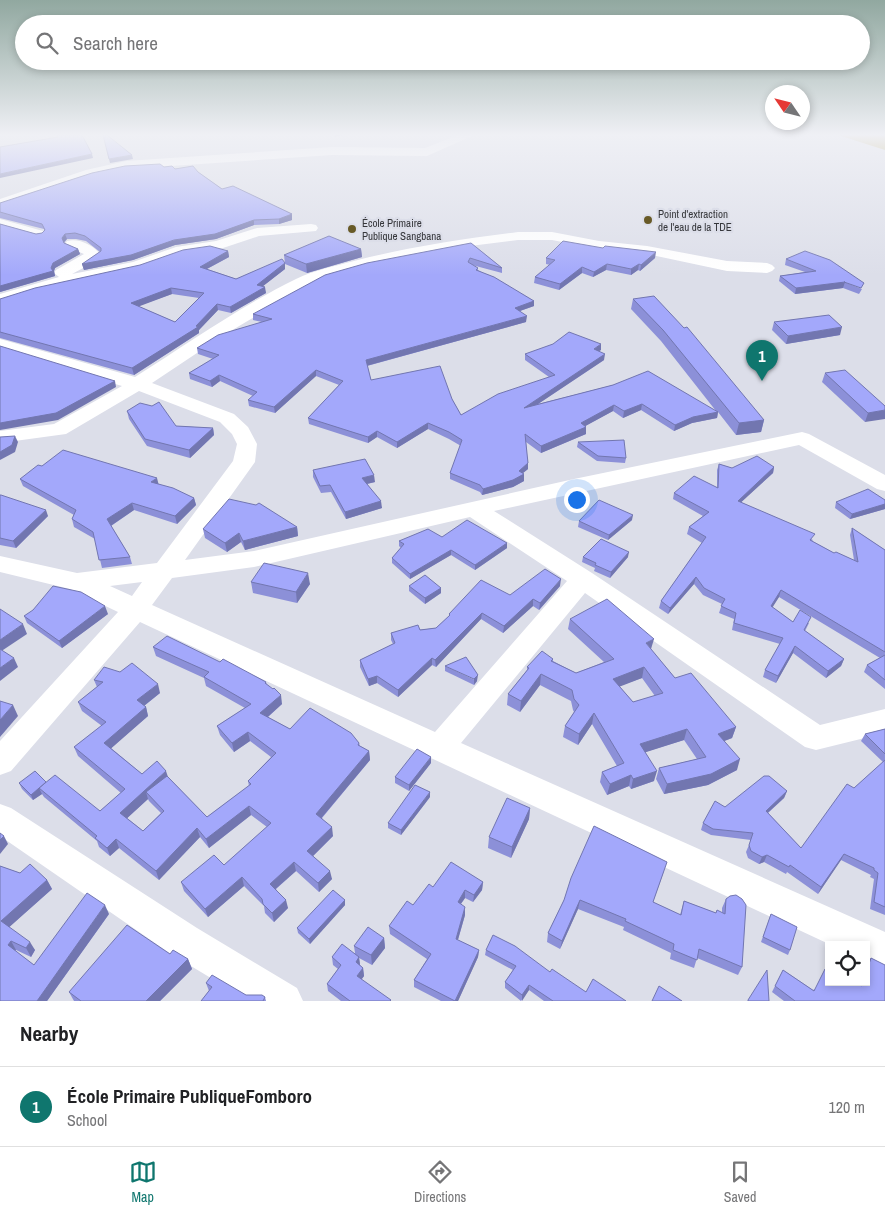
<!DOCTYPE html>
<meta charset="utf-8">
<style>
:root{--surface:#fff;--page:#f2f2f2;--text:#202124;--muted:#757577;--line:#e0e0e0;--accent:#0f766e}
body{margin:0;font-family:"Archivo Narrow",sans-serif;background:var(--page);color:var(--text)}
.controls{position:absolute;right:15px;bottom:15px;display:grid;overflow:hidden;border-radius:0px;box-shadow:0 2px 8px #0003}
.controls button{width:45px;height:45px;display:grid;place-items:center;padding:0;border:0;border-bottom:1px solid var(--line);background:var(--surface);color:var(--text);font:25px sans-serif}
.compass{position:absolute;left:765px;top:85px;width:45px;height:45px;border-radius:50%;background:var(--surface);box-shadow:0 2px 8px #0003;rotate:305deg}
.you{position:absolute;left:576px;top:499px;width:18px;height:18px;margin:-12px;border:4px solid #fff;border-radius:50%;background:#1a73e8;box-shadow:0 0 0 8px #1a73e833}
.badge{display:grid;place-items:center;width:32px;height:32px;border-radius:50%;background:var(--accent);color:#fff;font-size:16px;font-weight:700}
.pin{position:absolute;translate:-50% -41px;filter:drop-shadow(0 1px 2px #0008)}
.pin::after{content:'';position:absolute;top:26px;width:18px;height:15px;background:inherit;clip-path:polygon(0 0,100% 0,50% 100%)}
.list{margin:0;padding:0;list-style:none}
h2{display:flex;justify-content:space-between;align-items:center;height:65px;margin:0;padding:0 20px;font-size:21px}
h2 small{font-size:16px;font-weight:400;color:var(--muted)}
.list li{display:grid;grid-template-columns:32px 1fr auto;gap:15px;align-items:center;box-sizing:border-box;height:80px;padding:0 20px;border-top:1px solid var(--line)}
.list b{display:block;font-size:19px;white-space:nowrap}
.list p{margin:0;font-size:16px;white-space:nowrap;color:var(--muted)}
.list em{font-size:16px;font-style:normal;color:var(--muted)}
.icon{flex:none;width:28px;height:28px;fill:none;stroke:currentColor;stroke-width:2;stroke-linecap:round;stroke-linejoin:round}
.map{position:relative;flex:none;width:885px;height:1001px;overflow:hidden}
.search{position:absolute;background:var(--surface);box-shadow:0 2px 8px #0003;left:15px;right:15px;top:15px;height:55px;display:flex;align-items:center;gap:12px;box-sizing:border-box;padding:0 18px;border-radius:28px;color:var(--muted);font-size:19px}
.sheet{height:145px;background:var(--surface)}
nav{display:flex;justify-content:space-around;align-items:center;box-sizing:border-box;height:70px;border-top:1px solid var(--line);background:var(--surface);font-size:14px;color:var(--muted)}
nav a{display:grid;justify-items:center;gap:2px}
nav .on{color:var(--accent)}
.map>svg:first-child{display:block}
.water{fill:#af9533}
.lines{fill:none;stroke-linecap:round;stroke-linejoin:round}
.minor{fill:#fff;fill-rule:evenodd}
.wall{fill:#8c90d8;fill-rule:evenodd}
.shaded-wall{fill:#7276b0}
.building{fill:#a3a8fb;stroke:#7276b0;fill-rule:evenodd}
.poi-dot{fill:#685a27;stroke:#dcdee9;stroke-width:2}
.labels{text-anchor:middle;stroke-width:4.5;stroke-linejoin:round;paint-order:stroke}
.far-poi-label{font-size:11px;fill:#36373b;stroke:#dcdee9;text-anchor:start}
</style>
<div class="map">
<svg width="885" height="1001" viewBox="0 0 885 1001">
<rect width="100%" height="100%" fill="#dcdee9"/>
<polygon class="water" points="838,135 885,135 885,150"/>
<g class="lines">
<g class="minor">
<polygon points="458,135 474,135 427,156 332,155 126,169 93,176 0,207 0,199 86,170 126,161 332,147 425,148"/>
<polygon points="0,219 43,231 45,234 43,237 38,238 0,227"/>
<path d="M311,224L316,225L318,228L316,231L259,236L223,248L184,254L141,269L91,279L36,292L0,304V294L59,277L54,273L56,270L84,254L67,247L65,244L67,241C79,238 93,245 101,255L85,267L72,274L133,262L176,247L216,241L257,228Z"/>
<path d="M518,232H552L599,241L647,246L727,261L767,263L772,265L775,268L772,271L767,273L727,271L647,254L599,249L552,240H518L454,248L394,259L330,276L308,285L224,335L152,383L234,414L248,427L257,444L255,462L185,560L254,551L574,479L802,432L809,434L885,475V491L877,489L799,445L494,511L592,573L820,725L885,709V733L816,750L805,747L585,593L461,743L885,932V969L866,961V945H831L140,622L11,771L0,775V741L118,612L70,589L0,572V556L77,573L157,563L233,461L237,444L232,434L220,422L139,391L66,434L0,443V431L54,424L122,386L0,350V339L135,377C187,344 241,306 296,279C315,270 335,266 354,261C408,247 463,239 518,232ZM470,517L567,581L435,732L152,605L172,578L254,567ZM142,582L132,596L110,586Z"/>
<polygon points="0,804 11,808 197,928 297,988 303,1001 249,1001 171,954 0,836"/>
</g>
</g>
<g class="wall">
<polygon points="164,167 198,172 222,189 292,220 279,224 254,225 216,239 175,245 133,260 84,270 82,264 100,252 86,241 76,239 67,239 64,243 78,249 80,254 55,268 54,271 55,276 0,292 0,224 36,234 42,233 44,231 44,229 0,218 0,203"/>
<polygon points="471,243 502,268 502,273 472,265 478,268 478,270 534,301 534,306 520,311 526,322 367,366 371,380 452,399 461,415 549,377 525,360 525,354 601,350 598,351 604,360 538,404 613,385 716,411 661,341 631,309 633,299 764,420 761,432 736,435 718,412 717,418 692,423 674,431 641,410 623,418 613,411 585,426 586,427 586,434 541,453 526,442 528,469 523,473 524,481 513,487 482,495 480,492 450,479 450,473 461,446 449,439 428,429 397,448 377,437 368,443 309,424 308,418 339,385 316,376 275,413 249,406 248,400 253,396 220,381 212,387 190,379 189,373 213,359 198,354 197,348 262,322 253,320 253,314"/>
<polygon points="361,249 362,257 307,273 285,264 284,255"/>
<path d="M228,251L229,257L207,269L236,279L285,263V269L263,286L266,293L231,313L218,310L199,330V333L134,375L0,338V299ZM172,294L199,298L175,322L138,306Z"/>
<polygon points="546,258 655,258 640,271 638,270 631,275 606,270 593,277 582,273 559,290 534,283 535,277 550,265 546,264"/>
<polygon points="786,259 862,289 859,294 843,288 795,294 779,281 780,276 805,272 785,265"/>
<polygon points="774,322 840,335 786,344 772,330"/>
<polygon points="825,373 885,406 865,422 822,382"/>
<polygon points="127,411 176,426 213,428 214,435 190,458 147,446 129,419"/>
<polygon points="578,442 626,458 625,463 597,461 577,447"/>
<polygon points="719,464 732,468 774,467 773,473 741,502 813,540 812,541 834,553 854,560 850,535 852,528 885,550 885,689 864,672 867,665 880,658 779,597 772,607 793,622 809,623 805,631 844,659 841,666 826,678 793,653 776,683 763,677 765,670 780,644 732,630 734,619 719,613 722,604 703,595 694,584 668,614 659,608 661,601 702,543 687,534 689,527 703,516 673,499 674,493 717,487 717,470"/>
<polygon points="42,466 158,484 194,498 196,505 177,524 134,510 111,526 130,557 132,564 102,568 95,539 74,527 72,519 74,515 23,486 20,479"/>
<polygon points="313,470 375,482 367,484 382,508 346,519 331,492 321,493 313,477"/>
<polygon points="0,495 48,516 16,548 0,545"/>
<polygon points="885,500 885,509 850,519 835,508 836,502"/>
<polygon points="632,520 608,540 578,527 579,521"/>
<polygon points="297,527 298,536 245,550 241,542 227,552 205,538 203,529"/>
<polygon points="442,537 507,543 507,548 475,570 451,555 410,579 392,563 392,558 401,548 399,546 399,541"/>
<polygon points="583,557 628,557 610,578 594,571 595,568 582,562"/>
<polygon points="251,582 310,584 297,603 253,593"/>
<polygon points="409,586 441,588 441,593 425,604 409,591"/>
<polygon points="560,586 539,610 533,606 503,633 481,619 436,667 432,665 398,697 377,683 369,686 360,667 360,660 393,644 391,640 391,633 436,628 449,616 449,614 510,595"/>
<polygon points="108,614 62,648 27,623 24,616"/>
<path d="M570,619L651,650L675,678L736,727L732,738L724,741L737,770L708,785L664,794L656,779L659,768L697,759L684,740L645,752L654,781L631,789L629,786L607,795L600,782L602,772L617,766L592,724L578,745L563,737L565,726L574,712L573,710L571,701L540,685L520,712L507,705L508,694L527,670V667L553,659V661L576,673L604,662L568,629ZM642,678L655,696L633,702L619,686Z"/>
<path d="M153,647L220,662L266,682L267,685L282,704L268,717L290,729L359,743L360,746L369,751L370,760L322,818L333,836L313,856L332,879L319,892L296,871L276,889L288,908L274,922L265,913L264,906L244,886L208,917L184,891L181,882L224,865L267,827L251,815L209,848L200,837L159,880L119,848L110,856L99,847L97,841L44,797L42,794L33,800L22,789L19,783L46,782L100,811L121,793L78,756L74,747L102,726L82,711L78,702L97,687L94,680L160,693L144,706L146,707L148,716L111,748L142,774L168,777L207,817L249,786L248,781L271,757L250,741L234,752L220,735L217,726L245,708L206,686L204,678L156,656ZM148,799L149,801L161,813L143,831L127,818Z"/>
<polygon points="445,666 477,681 474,685 445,671"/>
<polygon points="885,729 885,915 870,909 874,879 870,877 871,875 841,860 818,894 787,872 786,874 764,862 759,864 748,858 746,852 751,840 711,835 701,830 703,823 725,807 787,791 784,798 768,813 801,848 854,788 883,762 861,741 865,734"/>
<polygon points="431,763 409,791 395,783 395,777"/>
<polygon points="430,797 401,835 388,828 388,823"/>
<polygon points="530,808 529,819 511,858 488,848 489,837"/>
<polygon points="0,866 20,873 47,880 52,889 9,927 35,950 31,957 16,950 15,951 34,965 109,914 47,1001 0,1001"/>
<polygon points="664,871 653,902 680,915 684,901 716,913 722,913 722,908 726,899 742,967 738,975 697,958 694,968 670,959 671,953 623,930 624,927 578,909 560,949 547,942 548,933 564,900"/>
<polygon points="483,882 482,890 473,902 465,898 461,904 465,915 458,940 479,950 478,957 458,1001 441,1001 414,987 414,980 427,959 390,934 389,926 433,887"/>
<polygon points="345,900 345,905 310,944 298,933 297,928"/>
<polygon points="771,914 790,950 788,955 761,942"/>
<polygon points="384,938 385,948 372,965 359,958 360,965 363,968 364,976 361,980 391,1001 341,1001 328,991 327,984 338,969 333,965 332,957 355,953 354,946"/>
<polygon points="486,950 550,972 586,992 626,1001 544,1001 529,990 521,1001 505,988 505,982 513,970 485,955"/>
<polygon points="170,954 188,959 192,969 160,1001 74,1001 69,992"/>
<polygon points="871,958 885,1001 784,1001 772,992 783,970 813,990 829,982 860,985 861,982 866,982 866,967 867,964"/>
<polygon points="206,983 246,995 265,997 266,1001 201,1001 209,991"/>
</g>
<g class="shaded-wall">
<polygon points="335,135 344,135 335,137"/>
<polygon points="92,154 93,158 0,178 0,174"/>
<polygon points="132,155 133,159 110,163 109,159"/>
<polygon points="292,214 292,220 279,224 279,219"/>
<polygon points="254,220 254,225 216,239 175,245 133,260 84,270 82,264"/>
<polygon points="65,234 67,239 63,243 62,238"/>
<polygon points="78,249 80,254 55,268 54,271 55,276 0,292 0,286 51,268 53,263"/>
<polygon points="361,249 362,257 307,273 306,264"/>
<polygon points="228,251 229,257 201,272 200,267"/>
<polygon points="656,252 655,258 640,271 641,265"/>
<polygon points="285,263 285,269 258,290 257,285"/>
<polygon points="607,264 606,270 593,277 594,272"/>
<polygon points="639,264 638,270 631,275 631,269"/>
<polygon points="582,267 582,273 559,290 560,284"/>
<polygon points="845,282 843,288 795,294 796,288"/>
<polygon points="265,287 266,293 231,313 230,307"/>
<polygon points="171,288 172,294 132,309 131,303"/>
<polygon points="534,301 534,306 514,313 515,308"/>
<polygon points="217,304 218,310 199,330 199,333 134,375 132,368 196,326"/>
<polygon points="527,316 526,322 366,366 366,360"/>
<polygon points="842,327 840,335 786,344 788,336"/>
<polygon points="601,344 601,350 593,355 594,349"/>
<polygon points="605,354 604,360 523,414 524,408"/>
<polygon points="316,370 316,376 275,413 274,407"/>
<polygon points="219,375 220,381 212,387 210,381"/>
<polygon points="115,381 116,387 58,420 0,430 0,423"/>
<polygon points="642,404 641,410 623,418 624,411"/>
<polygon points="614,405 613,411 580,429 581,423"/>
<polygon points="885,410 885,419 865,422 868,413"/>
<polygon points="718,412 717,418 692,423 674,431 675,425 693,417"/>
<polygon points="764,420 761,432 736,435 739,423"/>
<polygon points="428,423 428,429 397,448 397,442"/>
<polygon points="586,427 586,434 541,453 541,446"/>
<polygon points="213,428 214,435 190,458 189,450"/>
<polygon points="377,431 377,437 368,443 368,437"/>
<polygon points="15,436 18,442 15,452 0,460 0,452"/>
<polygon points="528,463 528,469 518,477 519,471"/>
<polygon points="774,467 773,473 736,507 738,501"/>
<polygon points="524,474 524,481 513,487 482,495 483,489"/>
<polygon points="374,475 375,482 362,485 362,478"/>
<polygon points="157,478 159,486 151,482"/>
<polygon points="194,498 196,505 177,524 175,516"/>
<polygon points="381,501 382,508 346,519 345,512"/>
<polygon points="132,503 134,510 109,527 107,519"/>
<polygon points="885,504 885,509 850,519 852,514"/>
<polygon points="46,510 48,516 16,548 13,541"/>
<polygon points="633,515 632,520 608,540 609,535"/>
<polygon points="297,527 298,536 245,550 243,541"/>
<polygon points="239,533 241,542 227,552 225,543"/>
<polygon points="507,543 507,548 475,570 475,565"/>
<polygon points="451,550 451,555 410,579 410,574"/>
<polygon points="629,552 628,557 610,578 611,572"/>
<polygon points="308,573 310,584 297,603 296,592"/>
<polygon points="696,577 694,584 668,614 670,608"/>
<polygon points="561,579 560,586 539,610 540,603"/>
<polygon points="441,588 441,593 425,604 425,598"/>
<polygon points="781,590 779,597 769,613 771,606"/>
<polygon points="533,599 533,606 503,633 504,626"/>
<polygon points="105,606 108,614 62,648 59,641"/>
<polygon points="482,613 481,619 436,667 435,660"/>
<polygon points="23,624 27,634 0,652 0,640"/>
<polygon points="654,639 651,649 646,643"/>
<polygon points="795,646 793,653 776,683 778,676"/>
<polygon points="14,658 18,667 0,681 0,668"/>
<polygon points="432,658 432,665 398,697 398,690"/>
<polygon points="844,659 841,666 826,678 828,671"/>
<polygon points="644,667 642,678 611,690 613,679"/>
<polygon points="541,674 540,685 520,712 521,701"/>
<polygon points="478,675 477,681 474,685 474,679"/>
<polygon points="377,676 377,683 369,686 368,679"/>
<polygon points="158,684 160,693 140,709 137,700"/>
<polygon points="281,695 282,704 262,722 260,713"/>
<polygon points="13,705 18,716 0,737 0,720"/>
<polygon points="146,707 148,716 107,752 104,743"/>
<polygon points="594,713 592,724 578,745 579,734"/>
<polygon points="736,727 732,738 714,745 718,734"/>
<polygon points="687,729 684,740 637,755 640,744"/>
<polygon points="248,732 250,741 234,752 232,743"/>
<polygon points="369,751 370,760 318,822 316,814"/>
<polygon points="431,757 431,763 409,791 409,785"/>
<polygon points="740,759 737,770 708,785 664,794 667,784"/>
<polygon points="166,771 169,780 146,792 148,799 123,822 120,813"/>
<polygon points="657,771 654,781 631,789 633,779"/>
<polygon points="631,775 629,786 607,795 610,784"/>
<polygon points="39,788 42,794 33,800 31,795"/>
<polygon points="787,791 784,798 763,817 766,811"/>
<polygon points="430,792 430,797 401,835 401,830"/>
<polygon points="249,806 251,815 209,848 206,839"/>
<polygon points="530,808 529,819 511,858 512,847"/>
<polygon points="332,827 333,836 309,860 307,851"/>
<polygon points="197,828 200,837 159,880 156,871"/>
<polygon points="4,836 8,844 0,854 0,840"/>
<polygon points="116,839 119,848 110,856 107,848"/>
<polygon points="844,854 841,860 818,894 821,887"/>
<polygon points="767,855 764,862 759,864 762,857"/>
<polygon points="294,862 296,871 272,892 270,884"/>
<polygon points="330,871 332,879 319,892 318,883"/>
<polygon points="242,877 244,886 208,917 205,909"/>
<polygon points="47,880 52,889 6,930 1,921"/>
<polygon points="483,882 482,890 473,902 474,895"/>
<polygon points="465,890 465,898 457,909 458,902"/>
<polygon points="286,900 288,908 274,922 272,913"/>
<polygon points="345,900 345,905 310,944 309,939"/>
<polygon points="580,900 578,909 560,949 562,941"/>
<polygon points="105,905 109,914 47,1001 37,1001"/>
<polygon points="465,907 465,915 456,946 456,939"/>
<polygon points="384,938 385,948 372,965 371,955"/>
<polygon points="11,941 16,950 13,953 8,945"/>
<polygon points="30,942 35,950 31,957 26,948"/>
<polygon points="479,950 478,957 458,1001 455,1001"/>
<polygon points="359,957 360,965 357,970 356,962"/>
<polygon points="188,959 192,969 160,1001 146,1001"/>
<polygon points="363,968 364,976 358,984 357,976"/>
<polygon points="529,985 529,990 522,1001 522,995"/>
</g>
<g class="building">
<polygon points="57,135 82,135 92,154 0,174 0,147 58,137"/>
<polygon points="103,135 107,135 132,155 109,159"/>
<polygon points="160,164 164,167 172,166 175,169 193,166 198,172 222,189 233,186 292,214 279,219 254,220 215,234 174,240 131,255 82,264 101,251 101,248 85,236 75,233 65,234 62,238 64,243 78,249 53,263 51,268 53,271 0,286 0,224 36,234 42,233 45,230 42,224 0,212 0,203 92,173 125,166"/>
<polygon points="329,236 361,249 306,264 284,255"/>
<polygon points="563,241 603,248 605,246 656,252 641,265 639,264 631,269 607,264 594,272 582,267 560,284 535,277 555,260 546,258"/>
<polygon points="471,243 502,268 470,258 468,262 478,268 476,270 494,277 534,301 515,308 527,316 366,360 371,380 440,366 452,399 461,415 498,394 555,375 525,354 553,344 569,332 601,344 594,349 605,354 524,408 613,385 648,371 718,412 693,417 675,425 642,404 624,411 614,405 581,423 586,427 541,446 525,434 528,463 519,471 524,474 513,480 483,489 480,485 450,473 462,440 449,432 428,423 397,442 377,431 368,437 308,418 343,381 316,370 274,407 248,400 257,392 219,375 210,381 189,373 219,355 197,348 218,335 272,319 253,314 325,275 367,263"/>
<path d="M210,246L228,251L200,267L236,279L282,259L285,263L257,285L265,287L230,307L217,304L196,326L198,327L132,368L0,332V299L35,288L140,265L183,250ZM171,288L204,293L175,322L131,303Z"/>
<polygon points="805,251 830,260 864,283 861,288 844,282 845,282 796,288 780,276 816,271 786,259"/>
<polygon points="654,296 684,328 687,327 764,420 739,423 663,330 633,299"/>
<polygon points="829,315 842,327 788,336 774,322"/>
<polygon points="0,346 115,381 56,413 0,423"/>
<polygon points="845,370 885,406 885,410 868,413 825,373"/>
<polygon points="159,402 176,426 213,428 189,450 145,439 127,411 140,403 152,406"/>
<polygon points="15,436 12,445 0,452 0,437"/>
<polygon points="624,440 626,458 598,456 578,442"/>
<polygon points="63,450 157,478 151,482 173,488 194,498 175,516 132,503 107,519 130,557 99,560 93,532 72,519 76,510 20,479 38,465 42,466"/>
<polygon points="757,456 774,467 738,501 815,534 810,540 834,553 836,552 858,562 852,528 885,550 885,652 781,590 771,606 793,622 800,610 811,617 804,630 844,659 828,671 795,646 778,676 765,670 783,638 734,623 736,613 721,606 725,599 704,588 696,577 670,608 661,601 706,537 689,527 709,512 674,493 694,476 718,488 719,464 732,468"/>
<polygon points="365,459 374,475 362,478 381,501 345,512 330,485 320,486 313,470"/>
<polygon points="868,489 885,500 885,504 852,514 836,502"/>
<polygon points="0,495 1,495 46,510 13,541 0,538"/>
<polygon points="229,499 256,505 259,503 297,527 243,541 239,533 225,543 203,529"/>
<polygon points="599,500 633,515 609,535 579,521"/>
<polygon points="467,520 507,543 475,565 451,550 410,574 392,558 404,544 399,541 428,529 442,537"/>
<polygon points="601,539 629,552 611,572 595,565 596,563 583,557"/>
<polygon points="264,563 308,573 296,592 251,582"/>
<polygon points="545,569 561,579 540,603 533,599 504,626 482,613 435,660 432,658 398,690 377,676 368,679 360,660 395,643 391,633 418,625 420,630 436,628 450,615 449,614 481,580 510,595"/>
<polygon points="425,575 441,588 425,598 409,586"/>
<polygon points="53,586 81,592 105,606 59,641 24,616 33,610"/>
<path d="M607,599L654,639L646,643L675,678L691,673L736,727L718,734L740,759L711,774L667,784L659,768L706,757L687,729L640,744L657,771L633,779L631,775L610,784L602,772L624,763L594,713L579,734L565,726L579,705L574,699L572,690L541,674L521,701L508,694L529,668L527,667L542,651L553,659L551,661L576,673L614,659L570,619ZM644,667L663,693L633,702L613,679Z"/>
<polygon points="0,609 23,624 0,640"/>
<polygon points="167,636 220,662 223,659 266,682 265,683 273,689 274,688 281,695 260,713 290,729 310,708 351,733 359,743 358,745 369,751 316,814 332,827 307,851 330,871 318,883 294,862 270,884 286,900 272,913 263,904 262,899 242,877 205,909 181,882 214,855 224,865 271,823 249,806 206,839 197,828 156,871 116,839 107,848 95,838 97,836 39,788 55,775 100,811 125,789 74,747 106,722 78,702 103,682 94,680 104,667 120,672 132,663 158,684 137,700 146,707 104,743 142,774 157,761 166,771 120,813 143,831 164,811 146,792 167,776 207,817 251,784 248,781 276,753 248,732 232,743 217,726 251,704 204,677 209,672 153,647"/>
<polygon points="0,649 14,658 0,668"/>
<polygon points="885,655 885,680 867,665"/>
<polygon points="466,657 478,675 474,679 445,666"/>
<polygon points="0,701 13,705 0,720"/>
<polygon points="885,729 885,754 865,734"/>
<polygon points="417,749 431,757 409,785 395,777"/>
<polygon points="885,760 885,907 874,902 878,873 874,870 874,868 844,854 821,887 790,865 789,867 767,855 762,857 751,851 749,845 753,833 713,829 703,823 715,801 725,807 764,776 769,776 787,791 766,811 801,848 847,784 854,788"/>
<polygon points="35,771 46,782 31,795 19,783"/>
<polygon points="415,785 430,792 401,830 388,823"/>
<polygon points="507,798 530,808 512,847 489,837"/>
<polygon points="594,826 667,862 653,902 681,915 684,901 716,913 717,910 725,914 726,899 730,896 736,895 742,899 746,905 742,967 699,949 697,960 673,950 674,944 625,921 626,919 580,900 562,941 548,933 564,900 571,878"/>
<polygon points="0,833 4,836 0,840"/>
<polygon points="451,862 483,882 474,895 465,890 458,902 465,907 456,939 479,950 455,1001 414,980 431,954 389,926 407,901 413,905 429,884 433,887"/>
<polygon points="30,864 47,880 1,921 30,942 26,948 11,941 8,945 34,965 87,893 105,905 37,1001 0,1001 0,866 20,873"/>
<polygon points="333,890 345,900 309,939 297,928"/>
<polygon points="771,914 797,927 790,950 763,937"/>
<polygon points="127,925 170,954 173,950 188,959 146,1001 81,1001 69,992"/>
<polygon points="368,927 384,938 371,955 354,946"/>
<polygon points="493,935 515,946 550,972 552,969 586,992 593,979 626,1001 553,1001 529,985 522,995 505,982 516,966 486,950"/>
<polygon points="342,944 359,957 356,962 363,968 357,976 391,1000 390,1001 350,1001 327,984 341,965 332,957"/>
<polygon points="871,958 885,965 885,1001 795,1001 775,986 783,970 814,991 825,969 829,971 829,982 856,982 862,986 863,982 866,982 866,973"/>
<polygon points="767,970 769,1001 748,1001 748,1000"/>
<polygon points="212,975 246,995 262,995 265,997 263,1001 201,1001 212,987 206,983"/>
<polygon points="659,986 682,1001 652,1001"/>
</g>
<linearGradient id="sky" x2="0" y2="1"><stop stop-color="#91a8a0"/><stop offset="0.49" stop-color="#eff0f5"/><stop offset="1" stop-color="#eff0f5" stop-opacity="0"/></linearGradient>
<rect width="885" height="275" fill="url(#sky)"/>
<g class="poi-dot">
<circle cx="648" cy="220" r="5"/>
<circle cx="352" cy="229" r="5"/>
</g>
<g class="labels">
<g class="far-poi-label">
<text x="658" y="218">Point d'extraction<tspan x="658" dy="13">de l'eau de la TDE</tspan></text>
<text x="362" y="227">École Primaire<tspan x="362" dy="13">Publique Sangbana</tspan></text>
</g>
</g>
</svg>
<div class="controls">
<button><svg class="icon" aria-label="locate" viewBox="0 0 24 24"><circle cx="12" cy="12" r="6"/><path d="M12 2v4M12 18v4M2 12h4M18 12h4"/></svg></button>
</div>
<svg class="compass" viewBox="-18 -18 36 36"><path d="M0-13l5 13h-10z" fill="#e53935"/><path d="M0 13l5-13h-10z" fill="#757577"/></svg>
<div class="you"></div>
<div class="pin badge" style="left:762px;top:381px">1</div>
<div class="search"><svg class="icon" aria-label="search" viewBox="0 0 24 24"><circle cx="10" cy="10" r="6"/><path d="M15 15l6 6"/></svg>Search here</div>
</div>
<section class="sheet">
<h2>Nearby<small></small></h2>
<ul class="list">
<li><span class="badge">1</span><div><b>École Primaire PubliqueFomboro</b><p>School</p></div><em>120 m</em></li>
</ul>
</section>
<nav>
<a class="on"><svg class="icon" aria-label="map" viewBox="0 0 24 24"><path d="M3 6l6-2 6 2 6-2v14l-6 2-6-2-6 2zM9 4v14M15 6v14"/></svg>Map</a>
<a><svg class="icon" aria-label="directions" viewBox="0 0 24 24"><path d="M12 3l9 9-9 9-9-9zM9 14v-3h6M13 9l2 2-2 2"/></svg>Directions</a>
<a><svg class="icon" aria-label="saved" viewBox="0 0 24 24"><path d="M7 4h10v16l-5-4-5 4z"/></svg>Saved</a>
</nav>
